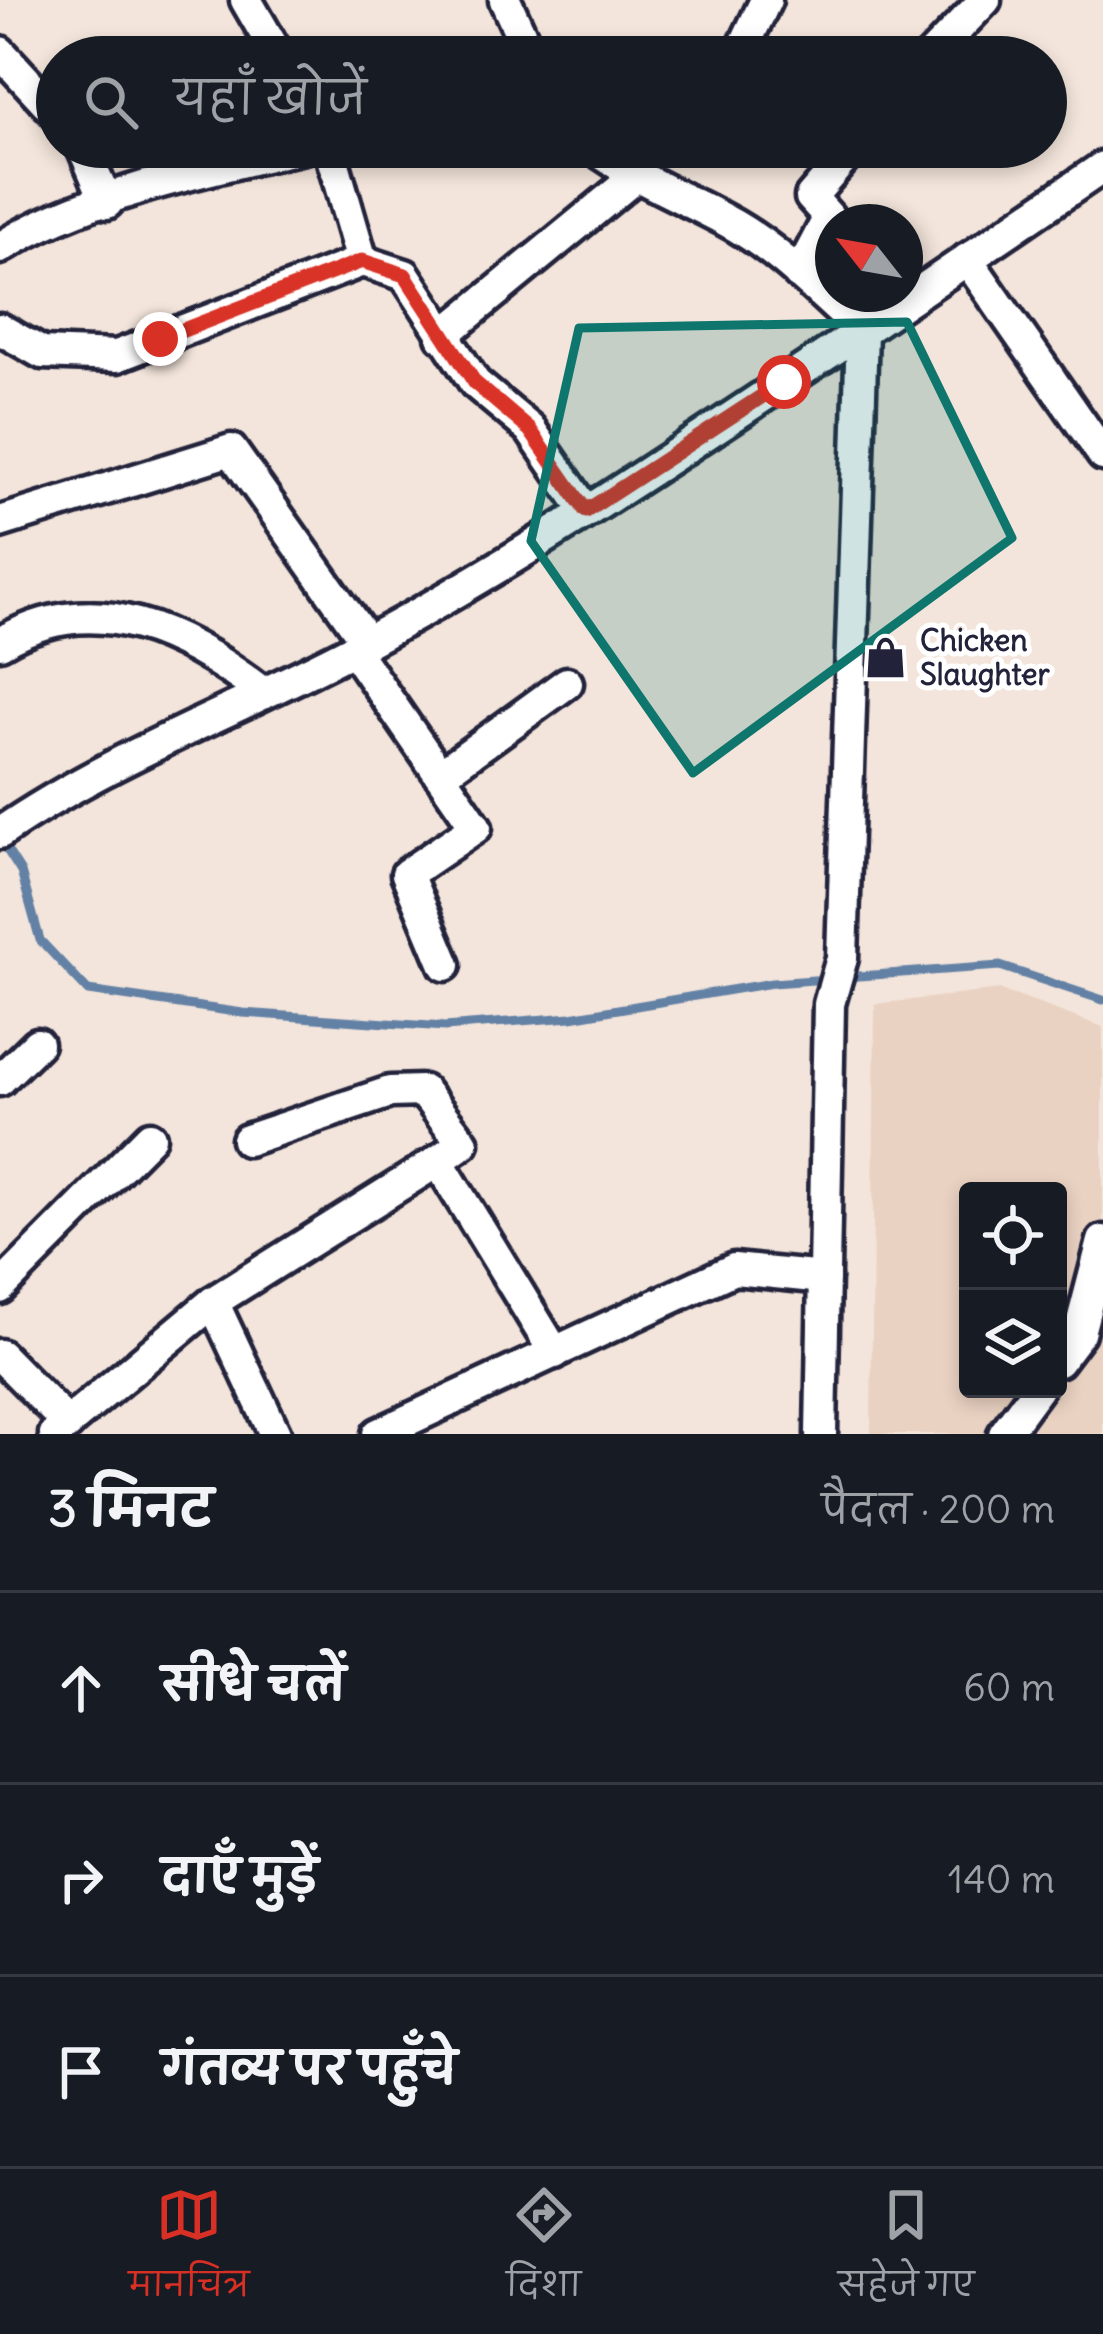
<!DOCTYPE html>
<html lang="hi">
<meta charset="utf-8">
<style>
:root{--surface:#171b24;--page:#20242c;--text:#f1f3f6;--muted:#9ea1a6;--line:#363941;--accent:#d93025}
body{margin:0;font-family:Delius,"Playpen Sans Deva",sans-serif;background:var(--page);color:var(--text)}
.controls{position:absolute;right:36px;bottom:36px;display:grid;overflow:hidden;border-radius:12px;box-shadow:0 6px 18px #0003}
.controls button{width:108px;height:108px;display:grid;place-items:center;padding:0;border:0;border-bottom:3px solid var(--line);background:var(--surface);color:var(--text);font:60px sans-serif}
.compass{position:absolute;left:815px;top:204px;width:108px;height:108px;border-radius:50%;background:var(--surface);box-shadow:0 6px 18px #0003;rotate:301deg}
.stop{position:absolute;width:36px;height:36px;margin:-27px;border:9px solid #d93025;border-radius:50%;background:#fff}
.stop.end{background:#d93025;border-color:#fff;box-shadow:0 3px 12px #0008}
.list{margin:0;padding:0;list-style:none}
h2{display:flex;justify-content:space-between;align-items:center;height:156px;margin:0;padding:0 48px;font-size:51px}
h2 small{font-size:39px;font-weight:400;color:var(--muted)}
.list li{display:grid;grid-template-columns:78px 1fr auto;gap:36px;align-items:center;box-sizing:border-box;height:192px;padding:0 48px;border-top:3px solid var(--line)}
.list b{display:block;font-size:45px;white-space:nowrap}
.list em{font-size:39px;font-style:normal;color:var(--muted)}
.icon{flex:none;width:66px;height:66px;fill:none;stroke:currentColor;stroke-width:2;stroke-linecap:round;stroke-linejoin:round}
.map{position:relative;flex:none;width:1103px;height:1434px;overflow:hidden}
.search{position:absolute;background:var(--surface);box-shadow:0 6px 18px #0003;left:36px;right:36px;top:36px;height:132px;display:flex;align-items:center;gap:30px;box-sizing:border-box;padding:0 42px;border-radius:66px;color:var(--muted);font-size:45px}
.sheet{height:732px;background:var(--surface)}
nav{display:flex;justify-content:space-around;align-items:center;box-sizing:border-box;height:168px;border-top:3px solid var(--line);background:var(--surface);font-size:33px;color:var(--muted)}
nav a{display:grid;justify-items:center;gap:6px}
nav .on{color:var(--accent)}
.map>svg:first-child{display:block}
.built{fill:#ead2c2;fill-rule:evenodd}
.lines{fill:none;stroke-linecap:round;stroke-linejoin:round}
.stream{stroke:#6481a5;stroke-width:9}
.minor-casing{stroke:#22223b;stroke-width:39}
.minor{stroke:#fff;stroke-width:30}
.route{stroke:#d93025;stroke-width:15}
.marked{fill:#0f766e;fill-opacity:0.2;stroke:#0f766e;stroke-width:9;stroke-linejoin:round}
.labels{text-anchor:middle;stroke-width:10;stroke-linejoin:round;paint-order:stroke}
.poi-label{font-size:30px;font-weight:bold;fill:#22223b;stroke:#fff;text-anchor:start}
</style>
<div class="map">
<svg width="1103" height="1434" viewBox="0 0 1103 1434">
<rect width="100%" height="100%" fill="#f3e5db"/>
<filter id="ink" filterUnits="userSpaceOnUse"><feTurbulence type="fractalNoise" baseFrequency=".00833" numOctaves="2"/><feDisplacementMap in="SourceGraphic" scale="24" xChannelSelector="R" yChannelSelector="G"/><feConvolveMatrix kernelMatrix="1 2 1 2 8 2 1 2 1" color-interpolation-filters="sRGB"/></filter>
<g filter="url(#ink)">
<path class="built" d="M1000,990L1103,1027V1434H871L875,1004ZM968,1191H1058V1389H968Z"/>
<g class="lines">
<g class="stream">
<polyline points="0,839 21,872 40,940 88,991 243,1013 445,1027 571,1017 772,983 828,979"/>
<polyline points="845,977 1000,966 1103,1000"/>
</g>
<defs>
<g id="minor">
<polyline points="246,0 279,57"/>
<polyline points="505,0 531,57"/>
<polyline points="745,44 766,0"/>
<polyline points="0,52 57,114"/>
<polyline points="930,57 985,0"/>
<polyline points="83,147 107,203"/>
<polyline points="329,147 362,261"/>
<path d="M0,248C79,196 212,168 304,147"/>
<polyline points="967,259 1103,455"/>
<polyline points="799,274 829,217 811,197 854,147"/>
<polyline points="0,329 42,353 117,356 362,261 405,275 475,383 530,429 586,511"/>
<polyline points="442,336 634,178"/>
<polyline points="0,522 231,450 367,642"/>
<path d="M0,643C96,586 185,633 263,693"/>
<polyline points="353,649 476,827 407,874 445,965"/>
<polyline points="440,775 567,683"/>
<path d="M0,833C113,755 244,708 365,643C537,551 699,438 862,331C819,292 775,246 723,219C678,195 634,178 593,147"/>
<polyline points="0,1080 37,1044"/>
<polyline points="247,1140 390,1092 423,1091 463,1143 438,1161"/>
<polyline points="0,1288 150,1137"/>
<polyline points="213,1302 275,1434"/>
<polyline points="0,1355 68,1424"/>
<polyline points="1058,1361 1079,1333 1103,1241"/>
<polyline points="55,1434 213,1302 438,1161 555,1353"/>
<polyline points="378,1434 734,1269 824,1278"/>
<polyline points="821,1434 829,1004 842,958 862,331 1103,167"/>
<polyline points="1004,1434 1037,1389"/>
</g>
</defs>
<use href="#minor" class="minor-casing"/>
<use href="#minor" class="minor"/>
</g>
</g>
<g class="lines" filter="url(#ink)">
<polyline class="route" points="160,339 362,261 405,275 475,383 530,430 586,511 784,382"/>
</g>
<path class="marked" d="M907,322L1012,538L693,773L531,541L579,328Z"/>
<defs>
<symbol id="shop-bare" viewBox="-9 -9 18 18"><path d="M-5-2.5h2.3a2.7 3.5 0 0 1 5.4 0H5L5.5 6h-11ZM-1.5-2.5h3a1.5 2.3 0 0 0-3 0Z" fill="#22223b" stroke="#fff" stroke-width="2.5" paint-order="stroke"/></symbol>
</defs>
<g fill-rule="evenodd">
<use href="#shop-bare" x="856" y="628" width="59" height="59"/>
</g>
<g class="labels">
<g class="poi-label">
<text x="920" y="651">Chicken<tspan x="920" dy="34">Slaughter</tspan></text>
</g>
</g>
</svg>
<div class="controls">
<button><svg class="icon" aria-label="locate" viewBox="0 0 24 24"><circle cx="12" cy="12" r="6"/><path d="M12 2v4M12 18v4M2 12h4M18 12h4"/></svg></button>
<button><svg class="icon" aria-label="layers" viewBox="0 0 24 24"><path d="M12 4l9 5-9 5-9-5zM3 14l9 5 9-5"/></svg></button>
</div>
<svg class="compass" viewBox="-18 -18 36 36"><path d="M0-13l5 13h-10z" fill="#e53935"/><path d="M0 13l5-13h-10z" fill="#9ea1a6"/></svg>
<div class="stop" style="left:784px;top:382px"></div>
<div class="stop end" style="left:160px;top:339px"></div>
<div class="search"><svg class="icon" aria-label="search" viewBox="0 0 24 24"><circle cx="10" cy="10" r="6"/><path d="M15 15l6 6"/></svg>यहाँ खोजें</div>
</div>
<section class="sheet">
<h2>3 मिनट<small>पैदल · 200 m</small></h2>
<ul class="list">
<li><svg class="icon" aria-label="ahead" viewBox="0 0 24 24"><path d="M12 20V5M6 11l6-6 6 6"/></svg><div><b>सीधे चलें</b></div><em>60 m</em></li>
<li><svg class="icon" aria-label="right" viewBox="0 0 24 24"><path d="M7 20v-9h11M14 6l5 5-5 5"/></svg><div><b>दाएँ मुड़ें</b></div><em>140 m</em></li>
<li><svg class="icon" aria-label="arrive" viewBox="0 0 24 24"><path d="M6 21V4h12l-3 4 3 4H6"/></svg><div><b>गंतव्य पर पहुँचे</b></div></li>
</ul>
</section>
<nav>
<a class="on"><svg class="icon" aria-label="map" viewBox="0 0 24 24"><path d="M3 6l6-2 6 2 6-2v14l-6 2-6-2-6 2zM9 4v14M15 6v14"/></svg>मानचित्र</a>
<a><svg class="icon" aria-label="directions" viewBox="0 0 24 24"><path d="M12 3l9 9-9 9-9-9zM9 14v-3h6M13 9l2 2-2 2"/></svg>दिशा</a>
<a><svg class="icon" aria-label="saved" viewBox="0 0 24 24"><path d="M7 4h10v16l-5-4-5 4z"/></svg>सहेजे गए</a>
</nav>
